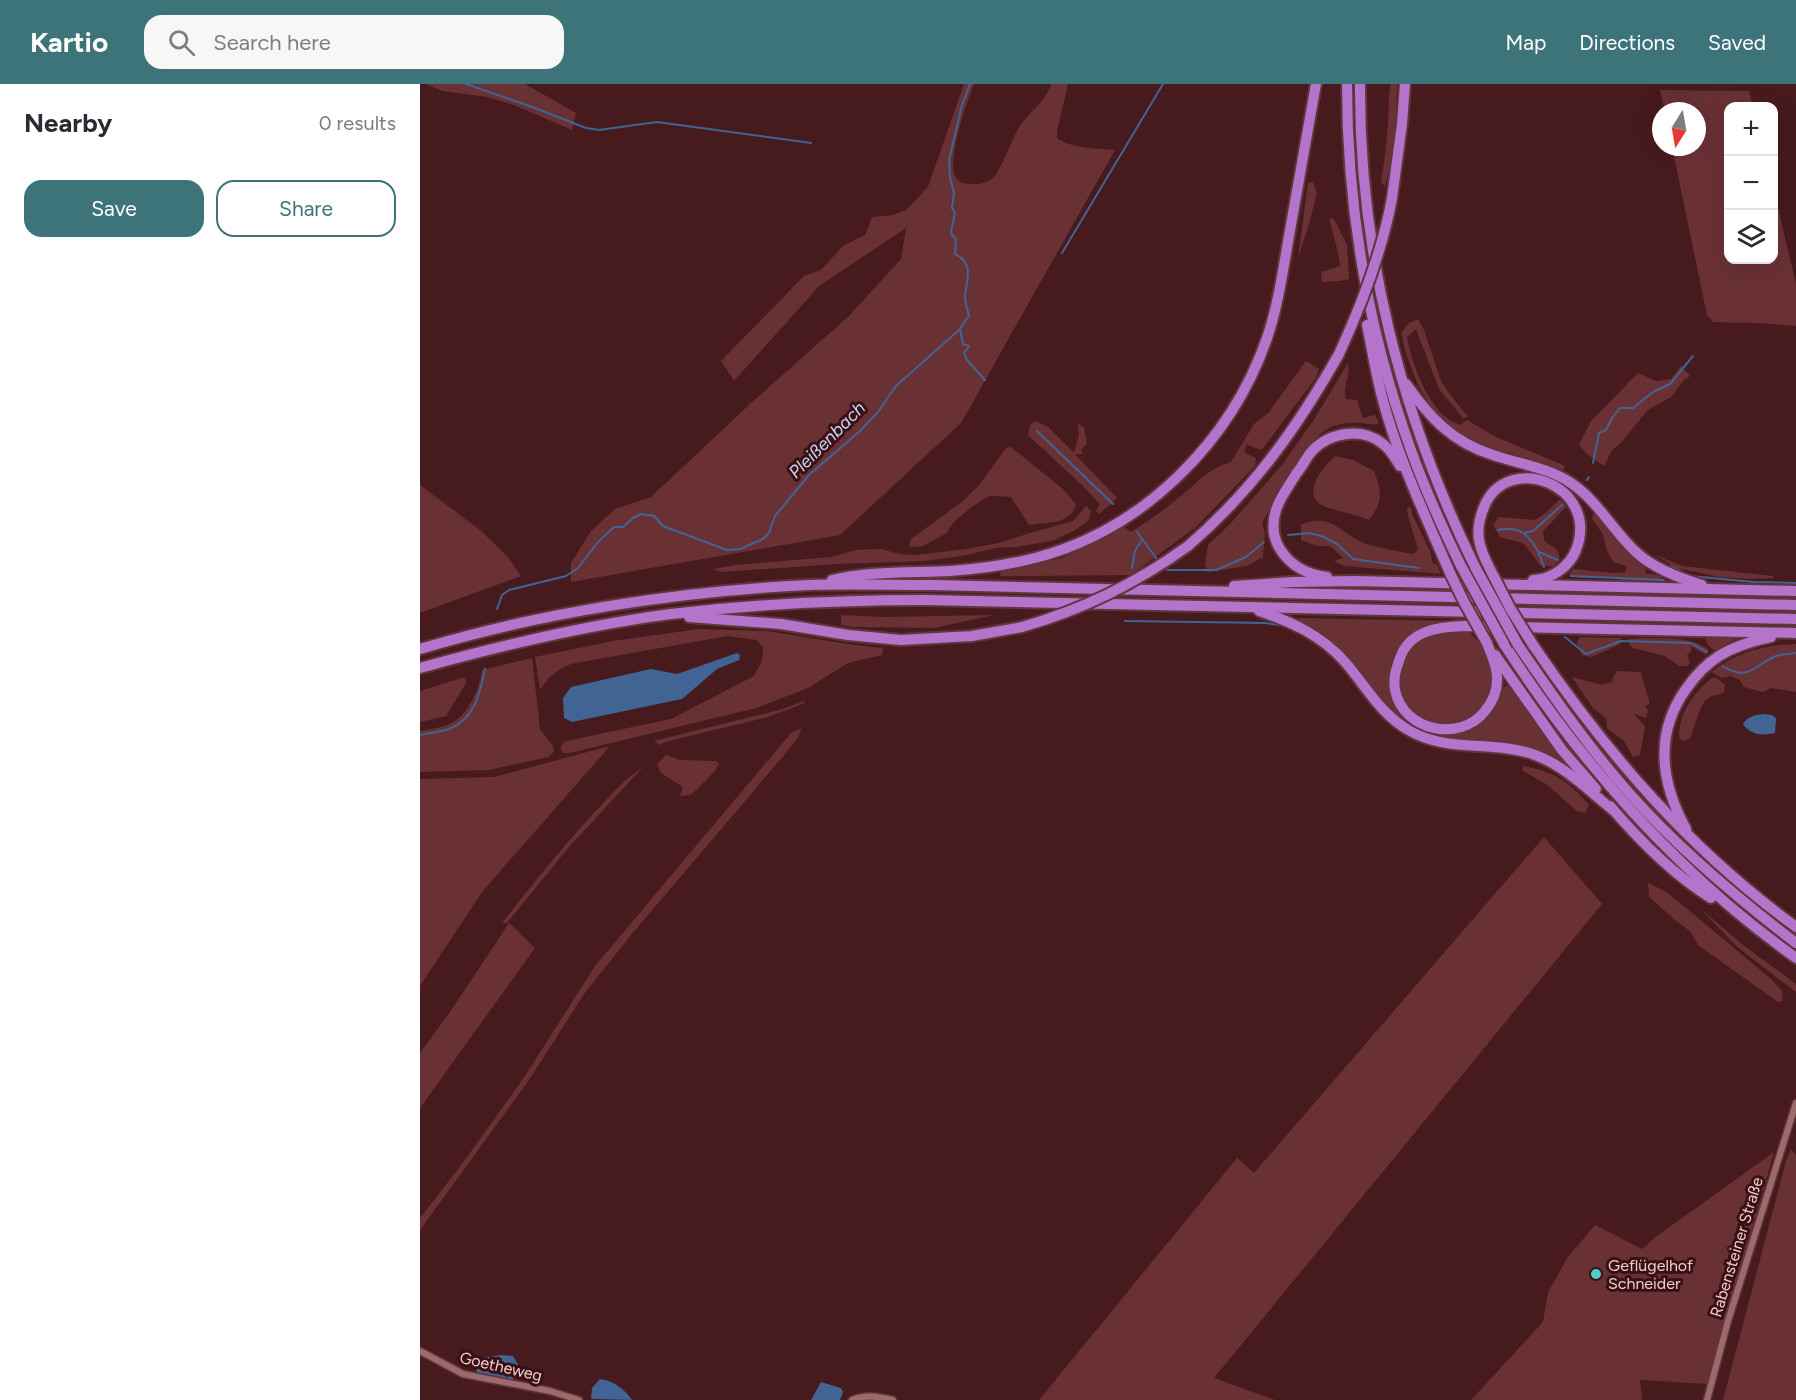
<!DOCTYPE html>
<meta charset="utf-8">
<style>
:root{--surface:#fff;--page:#f7f7f7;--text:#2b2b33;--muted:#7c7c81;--line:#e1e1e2;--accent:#3d7479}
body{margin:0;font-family:Figtree,sans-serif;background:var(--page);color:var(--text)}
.controls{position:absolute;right:18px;top:18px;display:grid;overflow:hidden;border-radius:12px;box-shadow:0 6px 24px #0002}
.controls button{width:54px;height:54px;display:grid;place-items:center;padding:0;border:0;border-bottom:2px solid var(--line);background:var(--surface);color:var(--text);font:30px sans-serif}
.compass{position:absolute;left:1232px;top:18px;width:54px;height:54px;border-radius:50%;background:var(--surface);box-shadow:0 6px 24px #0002;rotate:191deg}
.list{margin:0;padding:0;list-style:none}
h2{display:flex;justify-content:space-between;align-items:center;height:78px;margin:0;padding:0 24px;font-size:26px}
h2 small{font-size:20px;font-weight:400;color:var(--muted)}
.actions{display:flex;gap:12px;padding:18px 24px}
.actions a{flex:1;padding:14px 0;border:2px solid var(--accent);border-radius:18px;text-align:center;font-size:21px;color:var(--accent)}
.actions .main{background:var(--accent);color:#fff}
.icon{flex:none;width:33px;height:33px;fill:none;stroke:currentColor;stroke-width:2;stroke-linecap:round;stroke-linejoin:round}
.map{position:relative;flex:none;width:1376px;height:1316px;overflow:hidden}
header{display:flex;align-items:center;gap:36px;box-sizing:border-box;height:84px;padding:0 30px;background:var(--accent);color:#fff}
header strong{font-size:28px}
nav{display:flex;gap:33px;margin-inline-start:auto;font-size:21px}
.search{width:420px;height:54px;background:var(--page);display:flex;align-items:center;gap:15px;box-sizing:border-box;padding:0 21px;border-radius:18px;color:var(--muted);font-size:22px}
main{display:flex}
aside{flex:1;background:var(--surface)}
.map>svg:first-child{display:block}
.green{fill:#6a3135}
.water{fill:#416495}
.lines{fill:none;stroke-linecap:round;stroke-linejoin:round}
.stream{stroke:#416495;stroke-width:2}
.street-casing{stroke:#5e373c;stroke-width:9}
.highway-casing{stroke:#5e373c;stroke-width:14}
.street{stroke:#9e696b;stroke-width:6}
.highway{stroke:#b574cb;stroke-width:10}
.highway-bridge-casing{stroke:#5e373c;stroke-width:14;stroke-linecap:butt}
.highway-bridge{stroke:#b574cb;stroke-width:10}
.poi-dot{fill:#52cdcf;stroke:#3b1015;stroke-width:2}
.labels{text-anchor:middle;stroke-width:6;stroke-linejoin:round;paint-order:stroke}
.street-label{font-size:16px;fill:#eecfd0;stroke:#3b1015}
.poi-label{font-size:16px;fill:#eecfd0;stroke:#3b1015;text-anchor:start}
.water-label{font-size:18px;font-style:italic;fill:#c0d6f3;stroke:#3b1015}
</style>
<header>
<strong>Kartio</strong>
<div class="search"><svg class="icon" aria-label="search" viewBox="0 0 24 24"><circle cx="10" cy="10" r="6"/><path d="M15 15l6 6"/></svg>Search here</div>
<nav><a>Map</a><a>Directions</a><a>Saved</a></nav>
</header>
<main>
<aside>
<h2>Nearby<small>0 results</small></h2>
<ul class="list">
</ul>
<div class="actions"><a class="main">Save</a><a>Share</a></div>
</aside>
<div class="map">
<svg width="1376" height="1316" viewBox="0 0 1376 1316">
<rect width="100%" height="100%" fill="#471a1e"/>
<g class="green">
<polygon points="6,0 105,0 156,29 152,46 94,21 67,13 22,7"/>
<path d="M544,0H554C546,20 529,70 534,90C535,93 538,96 540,98C550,101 562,102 572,95C580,89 591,57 598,45C608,28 625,20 631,0H648L637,47V54C649,64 680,65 695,66L541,339L420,451L151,498V479L171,447L195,425L231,413L330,320L428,233L481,175L486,144L399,202L314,297L301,277L384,192L401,186L423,162L445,151L452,133L473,131L486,126L508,103Z"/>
<path d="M971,0H977C976,34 974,68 965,102L961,99C964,79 967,59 968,38C969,25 968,13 971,0Z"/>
<polygon points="1240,6 1329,7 1333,22 1308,22 1308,176 1354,176 1354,107 1376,200 1376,242 1338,239 1293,238 1287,231 1252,63 1277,63 1277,27 1245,27"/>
<polygon points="893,98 897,109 889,140 878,174 888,99"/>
<polygon points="909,134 914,135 927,161 929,195 920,197 902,198 901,188 920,182 918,168"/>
<path d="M998,235L1004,246L1021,297L1028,308L1048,333L1043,334L1019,305L996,245L987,253C992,281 1010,332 1040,341L1047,336L1076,353L1145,382L1143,386L1095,370L1072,365L1039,350L1014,329L998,301L986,270L981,249L989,239Z"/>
<path d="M886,277L899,285L897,292L842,366L832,363L827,360L824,368L836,374L835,382L776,443L711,491L581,492L580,488L643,474L704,443L711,448C727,438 743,427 757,415C777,400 786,385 811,378L834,340L849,328Z"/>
<path d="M928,279C931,292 922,303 926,315L937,316L943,334L955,331L959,339C952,342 948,339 941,339C931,338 922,339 913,342C889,350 854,416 842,439L845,449L843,473L827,482L788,488L785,481L788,461L811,439L862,381L895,334Z"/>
<polygon points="1261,282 1270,292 1264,296 1251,313 1228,326 1221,334 1201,359 1192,366 1184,382 1167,370 1159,361 1171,337 1218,289 1236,297 1251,295"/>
<path d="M616,337L628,343L654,369L659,351L658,340L664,343L667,360L661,365L663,370H655C669,385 683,399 697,414L679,430L676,427L680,420L665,404L608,351L610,341Z"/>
<path d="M591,363L644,406L656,420C651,441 627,438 609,441L591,413C585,413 577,411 571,412C561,414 529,439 527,449L503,462L489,463L491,455L543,417L560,400L586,364Z"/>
<path d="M915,372L933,376L954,387C962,409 963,417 949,436C938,431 907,425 900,420C882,406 905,382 915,372Z"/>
<polygon points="0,401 60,446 88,473 101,492 0,529"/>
<polygon points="1139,416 1144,419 1146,423 1123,447 1124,457 1136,465 1140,473 1134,482 1121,482 1103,459 1080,453 1073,441 1079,433 1115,436 1127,428"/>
<polygon points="666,422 671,426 669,436 654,447 632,457 596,463 576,464 542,472 504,477 417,480 300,488 293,485 316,481 411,473 436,466 462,465 479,470 496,471 547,465 579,459 607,450 653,437"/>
<path d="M991,423L992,430L1010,467L1013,480H1017L1021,490L925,482L914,477L923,474L910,462H898L881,456V441C911,426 924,454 950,461C964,465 979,467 993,470L998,466C995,452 988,438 987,424Z"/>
<polygon points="1174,429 1209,468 1226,484 1225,489 1240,492 1243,497 1205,497 1193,494 1155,493 1149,491 1153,485 1194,489 1206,488 1206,482 1193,478 1186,464 1183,450 1172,435"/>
<polygon points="1233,470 1262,482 1352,492 1355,494 1330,495 1298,493 1257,484"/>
<polygon points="421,531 464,533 574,531 514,544 433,543 421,541"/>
<path d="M879,534L1032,537C1025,541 1010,539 1001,543C981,552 965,579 970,601C973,610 986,629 991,638L1042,648L1080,606L1088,601L1147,680L1122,668L1101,662L1026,654L1001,646L981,634L962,618L929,574L911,556L880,537Z"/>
<path d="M279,545L347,547L434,561L463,564L462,571L428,579L388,604L336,624L150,669H143L141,665V661L146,657L251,635L334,592L342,577L343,568V563L337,556L307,552L151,580C136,586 128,593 120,606L115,573L193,557Z"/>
<path d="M1033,546L1050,549C1056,556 1064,563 1067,571C1085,612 1047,657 1005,636C996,631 989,627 985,618C979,605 977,596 982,583C984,578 985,570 988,566C998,552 1018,549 1033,546Z"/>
<polygon points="1291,552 1319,553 1295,567 1288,561 1285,555"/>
<polygon points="1160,553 1201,554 1200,560 1172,573 1162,571 1157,558"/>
<path d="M1221,554C1244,555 1268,551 1288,565L1286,571L1271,562L1272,566L1267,571L1270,578L1268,582H1259L1245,572L1212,564L1207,555Z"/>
<path d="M1376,560V608L1351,604L1343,608L1324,603L1320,596L1310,592L1302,594L1291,588C1318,568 1343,561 1376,560Z"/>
<path d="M112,574L120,645L133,662L134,668L128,673L69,686L0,688V647C9,645 19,644 28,641C48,633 59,606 62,586Z"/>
<path d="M1198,587L1221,588C1222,600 1230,612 1229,621L1225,622L1228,627L1226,634L1214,630L1225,642L1220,671L1213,673L1204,657L1187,644L1186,634L1173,624L1152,593L1182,601L1192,598L1194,591Z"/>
<polygon points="45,593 46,599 26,632 0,638 0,607"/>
<path d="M1292,594H1297L1305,601L1304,608C1299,611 1294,611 1290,613C1278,620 1276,642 1270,654L1263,657L1259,653C1259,629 1274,608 1292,594Z"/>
<polygon points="384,617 385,619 348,633 248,657 239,661 234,657 363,625"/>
<polygon points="381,644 379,652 365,670 211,851 164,910 109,996 0,1146 0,1134 42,1080 105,992 175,882 371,649"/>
<polygon points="190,662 62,808 0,902 0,695 74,693"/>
<polygon points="246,671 260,676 296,677 299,680 295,687 271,711 260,712 263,703 241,689 237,680"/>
<path d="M1103,682C1133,687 1149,697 1169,721L1165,729L1157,727L1126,700L1103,687Z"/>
<path d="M223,683L149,763L87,839H82C112,801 142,763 175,728C191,711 204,695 223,683Z"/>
<polygon points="1124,753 1182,820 794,1294 855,1316 619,1316 817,1074 834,1089"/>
<polygon points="1228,799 1245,807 1265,823 1350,894 1362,907 1363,917 1358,918 1278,861 1270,847 1256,837 1229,813"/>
<polygon points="1280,824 1323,861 1376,900 1376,908 1316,862"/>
<polygon points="89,839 115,864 0,1024 0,969 30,928"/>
<polygon points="1371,1065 1376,1071 1376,1316 1303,1316 1366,1077"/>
<polygon points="1354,1068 1288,1300 1220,1296 1222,1316 1051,1316 1123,1238 1128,1208 1148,1173 1175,1141 1222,1165 1237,1152"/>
</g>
<g class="water">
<polygon points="317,569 320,571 319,576 297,585 262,615 152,638 144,634 143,614 151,603 231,585 257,590"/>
<path d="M1344,630L1352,631L1356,634L1355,649C1343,652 1330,651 1323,640C1328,632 1335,631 1344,630Z"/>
<polygon points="81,1271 93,1272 100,1284 98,1292 92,1296 56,1290 58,1277 62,1274"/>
<path d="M180,1295C194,1297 204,1305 212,1316L171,1315L172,1304Z"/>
<polygon points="401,1298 421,1304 423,1308 420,1316 391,1316"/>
</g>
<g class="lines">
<g class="stream">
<polyline points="46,0 115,24 166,44 179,46 237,38 391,59"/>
<polyline points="642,169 743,0"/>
<polyline points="540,245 543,260 549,262 544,269 547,276 565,296"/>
<polyline points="617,347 693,420"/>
<polyline points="1173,379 1179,349 1186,346 1192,334 1200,324 1213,324 1233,308 1250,300 1273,272"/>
<polyline points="1167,396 1169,393"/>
<path d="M1078,446C1105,439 1117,461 1124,483"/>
<polyline points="717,448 739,478"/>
<polyline points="1104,449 1113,447 1142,421"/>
<polyline points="868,451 890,449 904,453 917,460 933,475 999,484"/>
<polyline points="1119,468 1138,476"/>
<polyline points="742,482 744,485 749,486 796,486 826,473 844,458"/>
<polyline points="1251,482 1270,492 1334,498 1376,499"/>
<polyline points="712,484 715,467 722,456"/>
<polyline points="1151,492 1244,496"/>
<path d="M77,525L82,511L89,506L146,492L158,484L178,458L194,443H203L213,434L221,430L234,432L243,442L307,466L320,465L343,455L349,449L355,432L389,391L440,347L458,328L476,302L540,245L549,231C547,225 545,218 545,212C547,195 554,179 535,170L536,155L532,151L531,148L535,129L532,124L534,109L530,93L529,76L542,21L550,0"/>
<polyline points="705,537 846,539 859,541"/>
<polyline points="1145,553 1166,570 1201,557 1271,559 1287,568"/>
<path d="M1302,582C1330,598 1332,582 1356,572C1362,570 1370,570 1376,569"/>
<path d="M0,651C9,649 20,648 29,645C55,635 60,609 65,585"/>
</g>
<defs>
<g id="street">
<polyline points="0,1267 43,1290 130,1307 159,1316"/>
<path d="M432,1316C446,1310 459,1313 473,1316"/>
<polyline points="1287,1316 1308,1237 1376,1019"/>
</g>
<g id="highway">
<path d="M927,0C927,126 949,251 992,369C1006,408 1023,445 1041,482"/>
<path d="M940,0C939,168 981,332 1055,483"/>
<polyline points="972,114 982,40 985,0"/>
<path d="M947,241C952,265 956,290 962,313C978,374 1005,431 1030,489"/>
<path d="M986,300C1010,334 1032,358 1073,371C1099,380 1127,383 1151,399C1178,417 1193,447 1217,469C1235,485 1259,494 1282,501"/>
<path d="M768,462C833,406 877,344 919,270"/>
<path d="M1070,485C1058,462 1054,447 1064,423C1087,366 1181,401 1156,466C1149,483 1132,495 1113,496"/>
<path d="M907,493C873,489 845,462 856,426C860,413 869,402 876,390C882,383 886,374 892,367C910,348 942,343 963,360C971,366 975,374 980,382"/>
<path d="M412,496C450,487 491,489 530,487C558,485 587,481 615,474C723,446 811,358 847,254C858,222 863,186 869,152C878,102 887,51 896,0"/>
<polyline points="814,502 873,498 933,497 1376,507"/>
<path d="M839,527C872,538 901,551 925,578C946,602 960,630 990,647C1029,669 1074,656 1115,671C1145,682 1168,706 1193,726"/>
<polyline points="269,533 361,540 428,551 481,556 552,552 602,543"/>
<path d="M1067,559C1070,567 1074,576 1076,585C1079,600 1075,615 1065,627C1040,659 983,647 975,606C973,594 976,585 980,574C990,546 1018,543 1044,542L1376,549"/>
<path d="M1084,560C1163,682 1257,789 1376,874"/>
<path d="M1098,561C1133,612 1169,664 1210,710C1260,766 1317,814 1376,859"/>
<path d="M1113,561C1188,671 1269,765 1376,843"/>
<path d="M0,565C123,528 261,507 389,501C430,500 471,501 512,501L1376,521"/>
<polyline points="1075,571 1142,666 1176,705"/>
<path d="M0,584C83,561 166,541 251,530C336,520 421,516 506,516L1376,535"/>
<path d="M1190,722C1219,756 1252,790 1291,814"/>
<path d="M1266,745C1241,699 1234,650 1266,605C1275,592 1285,581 1299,572C1315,562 1332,557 1351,553"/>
</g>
</defs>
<use href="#street" class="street-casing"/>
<use href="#highway" class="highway-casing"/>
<use href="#street" class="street"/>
<use href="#highway" class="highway"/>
<defs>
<g id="highway-bridge">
<path d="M919,270C942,220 962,169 972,114"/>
<polyline points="1041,482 1084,560"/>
<polyline points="1055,483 1098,561"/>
<polyline points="1070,485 1090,524 1113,561"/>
<polyline points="1030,489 1044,518 1067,559"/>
<path d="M602,543C664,525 715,500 768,462"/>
</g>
</defs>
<use href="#highway-bridge" class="highway-bridge-casing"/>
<use href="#highway-bridge" class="highway-bridge"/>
</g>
<circle class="poi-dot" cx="1176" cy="1190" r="6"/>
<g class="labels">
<g class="street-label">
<text transform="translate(1316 1163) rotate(-73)" y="6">Rabensteiner Straße</text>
<text transform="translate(81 1282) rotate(13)" y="6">Goetheweg</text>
</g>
<g class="poi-label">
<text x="1188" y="1187">Geflügelhof<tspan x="1188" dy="18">Schneider</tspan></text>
</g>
<g class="water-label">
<text transform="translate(407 356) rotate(-45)" y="6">Pleißenbach</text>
</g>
</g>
</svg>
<div class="controls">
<button>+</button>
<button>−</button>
<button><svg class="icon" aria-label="layers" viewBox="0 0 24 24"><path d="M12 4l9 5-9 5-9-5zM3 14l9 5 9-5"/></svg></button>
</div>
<svg class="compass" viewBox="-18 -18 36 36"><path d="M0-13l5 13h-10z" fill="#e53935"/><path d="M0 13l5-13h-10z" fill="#7c7c81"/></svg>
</div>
</main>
